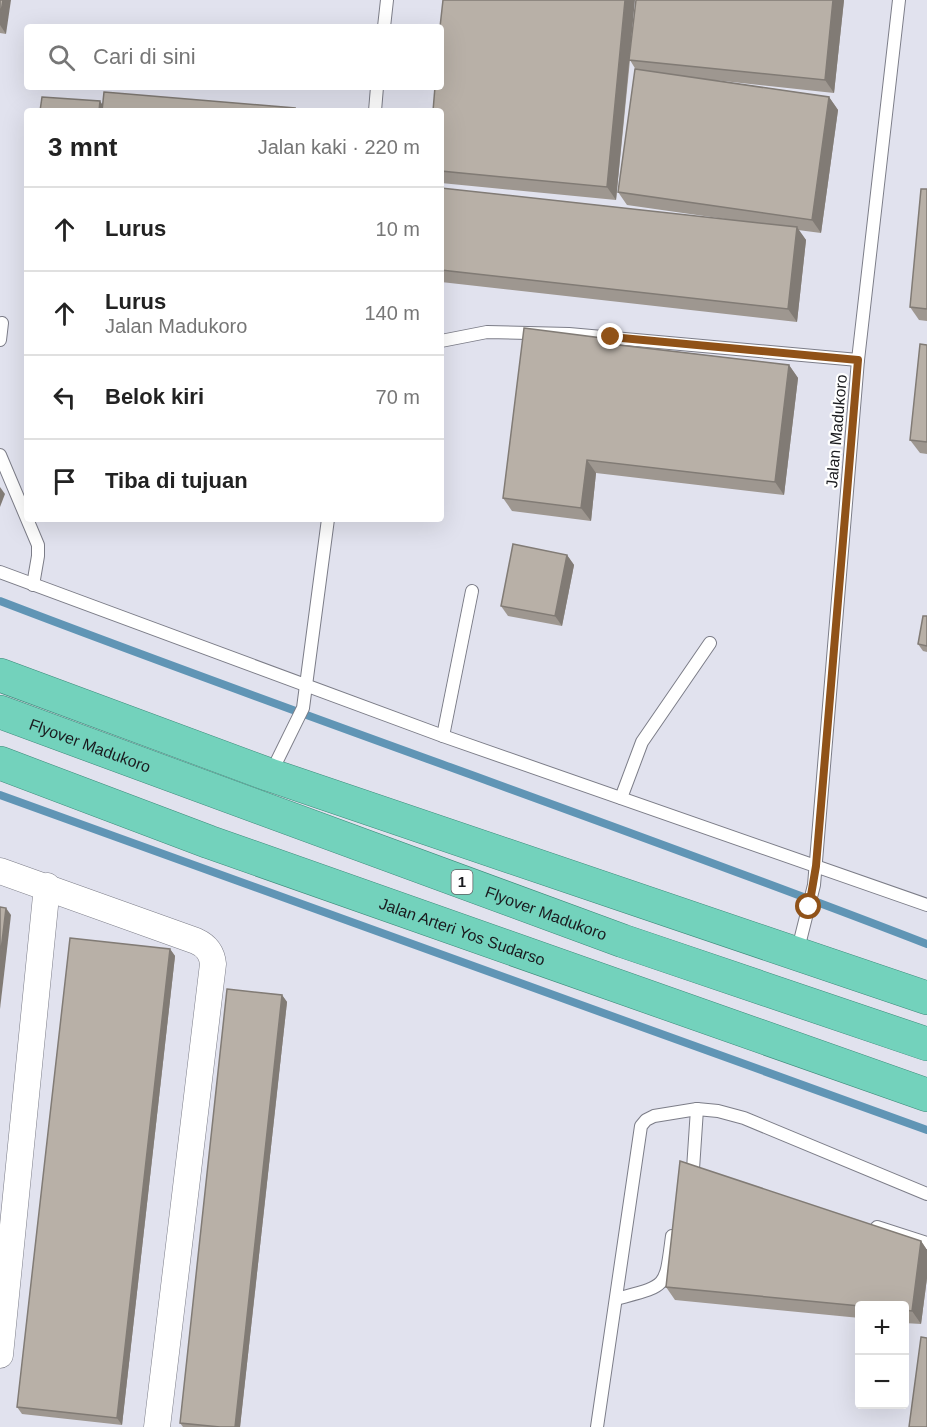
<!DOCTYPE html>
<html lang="id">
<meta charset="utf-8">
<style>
:root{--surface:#fff;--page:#f6f6f6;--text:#222;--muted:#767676;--line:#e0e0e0}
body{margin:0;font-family:Helvetica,sans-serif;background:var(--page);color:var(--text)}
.controls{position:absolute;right:18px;bottom:18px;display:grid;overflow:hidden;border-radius:6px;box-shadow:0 6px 24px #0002}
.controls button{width:54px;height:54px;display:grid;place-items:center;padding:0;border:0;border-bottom:2px solid var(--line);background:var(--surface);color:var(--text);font:30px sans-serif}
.stop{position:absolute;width:18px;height:18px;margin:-14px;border:4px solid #905218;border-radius:50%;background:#fff}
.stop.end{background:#905218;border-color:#fff;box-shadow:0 2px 6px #0008}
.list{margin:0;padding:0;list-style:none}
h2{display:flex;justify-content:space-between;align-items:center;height:78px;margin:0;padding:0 24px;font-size:26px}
h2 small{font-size:20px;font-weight:400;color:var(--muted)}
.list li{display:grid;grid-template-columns:39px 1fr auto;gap:18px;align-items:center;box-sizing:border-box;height:84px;padding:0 24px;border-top:2px solid var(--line)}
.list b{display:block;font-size:22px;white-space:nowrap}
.list p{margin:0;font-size:20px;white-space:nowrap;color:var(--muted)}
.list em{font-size:20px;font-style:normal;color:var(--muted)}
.icon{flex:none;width:33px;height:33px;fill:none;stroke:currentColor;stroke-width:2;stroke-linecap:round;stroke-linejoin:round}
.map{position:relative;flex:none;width:927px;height:1427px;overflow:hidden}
.search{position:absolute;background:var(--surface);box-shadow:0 6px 24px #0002;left:24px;top:24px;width:420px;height:66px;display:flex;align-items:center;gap:15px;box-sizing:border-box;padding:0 21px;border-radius:6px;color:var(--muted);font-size:22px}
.panel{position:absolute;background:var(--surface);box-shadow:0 6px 24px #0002;left:24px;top:108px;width:420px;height:414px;border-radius:6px}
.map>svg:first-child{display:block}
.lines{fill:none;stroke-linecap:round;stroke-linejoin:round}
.stream{stroke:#6095b5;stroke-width:8}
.service-casing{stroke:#7c7d88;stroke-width:14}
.minor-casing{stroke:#7c7d88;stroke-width:27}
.trunk-casing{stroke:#3d8a7a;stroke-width:34}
.service{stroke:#fff;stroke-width:12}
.minor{stroke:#fff;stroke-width:26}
.trunk{stroke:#73d2bc;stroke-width:33}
.wall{fill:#9e9790}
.shaded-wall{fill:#817b75}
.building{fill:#b8b0a7;stroke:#817b75;stroke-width:1.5}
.route{stroke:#905218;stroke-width:8}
.labels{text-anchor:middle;stroke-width:4.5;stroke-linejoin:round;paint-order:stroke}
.shield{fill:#fff;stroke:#5f5f62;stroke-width:1.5}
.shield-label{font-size:15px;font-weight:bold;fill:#1a1b1f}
.street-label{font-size:16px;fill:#1a1b1f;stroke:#fff}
</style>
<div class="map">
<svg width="927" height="1427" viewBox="0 0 927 1427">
<rect width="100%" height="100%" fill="#e1e2ee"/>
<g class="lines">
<g class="stream">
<path d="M0,601C308,719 620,825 927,944"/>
<polyline points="0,795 927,1130"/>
</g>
<defs>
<g id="service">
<polyline points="384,27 387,0"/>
<polyline points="375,111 377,87"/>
<polyline points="0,340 2,323"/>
<polyline points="441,341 487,332 569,334 858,360"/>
<polyline points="0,455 38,545 38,556 33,585"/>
<polyline points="0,572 443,736 927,905"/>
<polyline points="443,736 472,591"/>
<polyline points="270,775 303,708 328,519"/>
<polyline points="621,798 642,742 710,643"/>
<polyline points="797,953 814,885 858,360 899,0"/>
<polyline points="693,1169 697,1109"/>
<polyline points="877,1227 927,1243"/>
<path d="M616,1299C668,1285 665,1289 672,1236"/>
<polyline points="597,1427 641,1126 646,1120 654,1116 697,1109 718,1111 744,1118 927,1194"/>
</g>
<g id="minor">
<path d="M0,871L196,941C207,946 212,953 213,964L157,1427"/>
<polyline points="0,1355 47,886"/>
</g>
<g id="trunk">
<polyline points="0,675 270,775 927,998"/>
<path id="s1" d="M0,712L623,941L927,1044"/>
<path id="s2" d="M0,763L209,842L927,1095"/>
</g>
</defs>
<use href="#service" class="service-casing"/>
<use href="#minor" class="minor-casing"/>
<use href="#trunk" class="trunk-casing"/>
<use href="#service" class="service"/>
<use href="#minor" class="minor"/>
<use href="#trunk" class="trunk"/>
</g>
<g class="wall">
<polygon points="0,0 6,34 0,33"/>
<polygon points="844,0 834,93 714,80 829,97 838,110 821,233 798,230 806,240 797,322 441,282 441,188 732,220 627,205 618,192 636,70 630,60 616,200 441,183 441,111"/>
<polygon points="927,189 927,321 919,320 910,307"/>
<polygon points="602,338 606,343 789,365 798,378 784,495 596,473 591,521 512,511 503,498"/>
<polygon points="927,345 927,454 920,453 910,440"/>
<polygon points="567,555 574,565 562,626 508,616 501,606"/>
<polygon points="927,616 927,652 923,651 918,644"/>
<polygon points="170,949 175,956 122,1425 22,1414 17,1407"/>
<polygon points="282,995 287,1002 240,1427 183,1427 180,1423"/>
<polygon points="921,1241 927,1250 927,1278 921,1324 904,1323 904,1305 860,1305 860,1318 675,1300 666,1287"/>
</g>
<g class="shaded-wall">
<polygon points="3,0 11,0 6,34 0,25 0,18"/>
<polygon points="625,0 635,0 616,200 607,187"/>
<polygon points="833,0 844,0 834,93 825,80"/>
<polygon points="829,97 838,110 821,233 812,220"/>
<polygon points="100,101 107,111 99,111"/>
<polygon points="797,227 806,240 797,322 788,309"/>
<polygon points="789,365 798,378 784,495 775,482"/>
<polygon points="587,460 596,473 591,521 581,508"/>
<polygon points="0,487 5,494 0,507"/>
<polygon points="567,555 574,565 562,626 555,616"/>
<polygon points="6,908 11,915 0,1009 0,959"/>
<polygon points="170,949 175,956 122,1425 117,1418"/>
<polygon points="282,995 287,1002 240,1427 235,1427"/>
<polygon points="921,1241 927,1250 927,1278 921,1324 912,1311"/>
</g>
<g class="building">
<polygon points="0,0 3,0 0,18"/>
<polygon points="443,0 625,0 607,187 441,171 441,111 433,111 435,87 441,87 440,27"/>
<polygon points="636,0 833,0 825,80 629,60"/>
<polygon points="635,69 829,97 812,220 618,192"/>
<polygon points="104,92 295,108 294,111 102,111"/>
<polygon points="42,97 100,101 99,111 40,111"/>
<polygon points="441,188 797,227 788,309 441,270"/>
<polygon points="921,189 927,189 927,309 910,307"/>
<polygon points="524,328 602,338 602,343 789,365 775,482 587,460 581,508 503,498"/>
<polygon points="920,344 927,345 927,442 910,440"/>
<polygon points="513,544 567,555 555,616 501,606"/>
<polygon points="923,616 927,616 927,646 918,644"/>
<polygon points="0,907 6,908 0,959"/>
<polygon points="70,938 170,949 117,1418 17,1407"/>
<polygon points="227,989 282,995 235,1427 220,1427 180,1423"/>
<polygon points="680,1161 921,1241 912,1311 904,1310 904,1305 860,1306 666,1287"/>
<polygon points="921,1337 927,1338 927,1427 909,1427"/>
</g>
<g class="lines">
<polyline class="route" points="611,337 858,360 816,866 809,907"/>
</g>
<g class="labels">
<rect class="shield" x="451.5" y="870" width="21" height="24" rx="4.5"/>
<g class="shield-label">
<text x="462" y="887">1</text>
</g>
<g class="street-label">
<text transform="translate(836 431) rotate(-85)" y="6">Jalan Madukoro</text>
<text dy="6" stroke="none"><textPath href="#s1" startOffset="96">Flyover Madukoro</textPath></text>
<text dy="6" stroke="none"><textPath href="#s1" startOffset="582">Flyover Madukoro</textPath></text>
<text dy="6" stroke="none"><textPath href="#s2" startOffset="492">Jalan Arteri Yos Sudarso</textPath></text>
</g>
</g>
</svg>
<div class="controls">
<button>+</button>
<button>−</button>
</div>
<div class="stop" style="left:809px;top:907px"></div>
<div class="stop end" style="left:611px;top:337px"></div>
<div class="search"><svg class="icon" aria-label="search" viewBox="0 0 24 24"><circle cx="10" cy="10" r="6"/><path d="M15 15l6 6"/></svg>Cari di sini</div>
<section class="panel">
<h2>3 mnt<small>Jalan kaki · 220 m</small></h2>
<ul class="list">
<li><svg class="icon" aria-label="ahead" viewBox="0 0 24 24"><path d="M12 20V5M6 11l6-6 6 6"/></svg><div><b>Lurus</b></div><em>10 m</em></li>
<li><svg class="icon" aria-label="ahead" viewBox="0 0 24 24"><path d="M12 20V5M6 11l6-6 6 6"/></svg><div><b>Lurus</b><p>Jalan Madukoro</p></div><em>140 m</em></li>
<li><svg class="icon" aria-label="left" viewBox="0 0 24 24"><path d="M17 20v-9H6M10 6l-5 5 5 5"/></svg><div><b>Belok kiri</b></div><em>70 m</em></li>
<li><svg class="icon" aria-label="arrive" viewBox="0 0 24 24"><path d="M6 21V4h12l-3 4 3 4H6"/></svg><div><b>Tiba di tujuan</b></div></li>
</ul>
</section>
</div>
